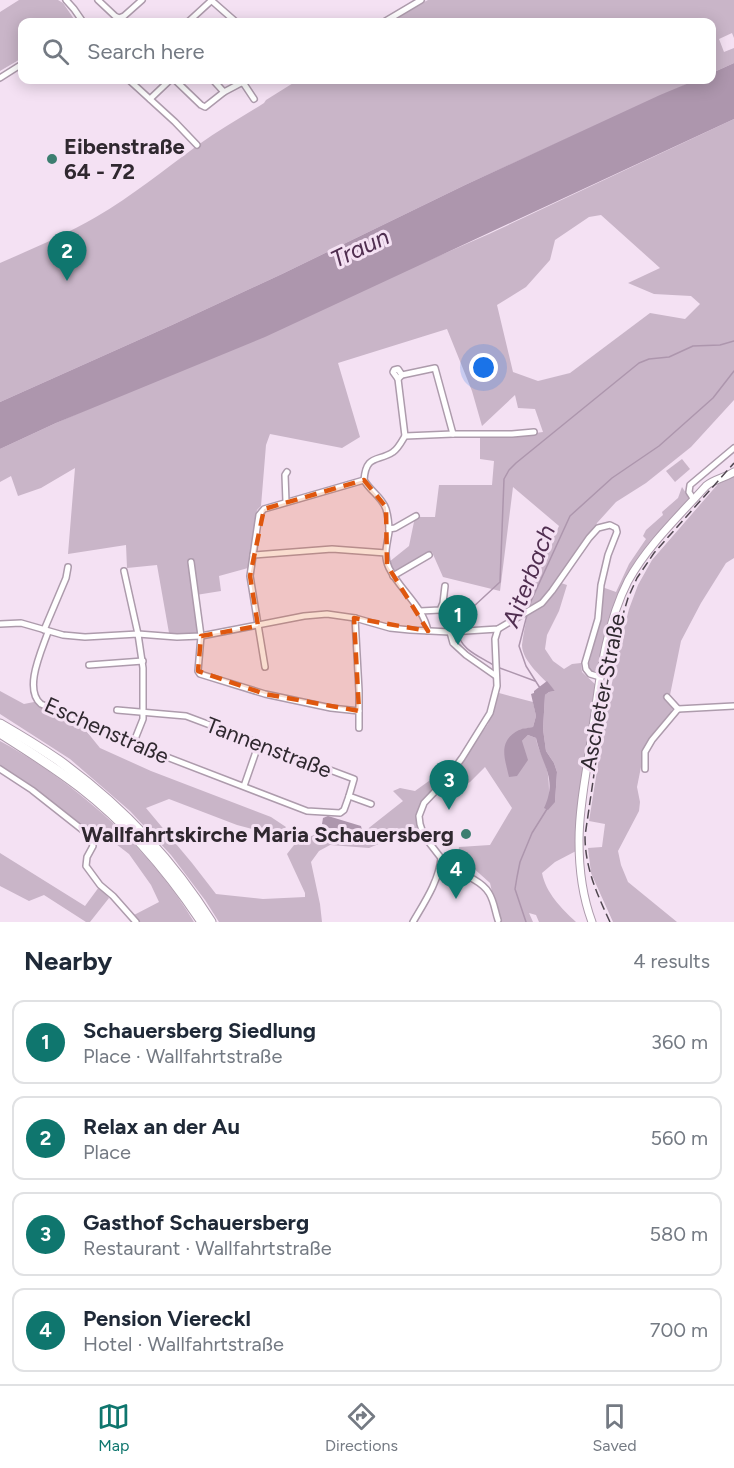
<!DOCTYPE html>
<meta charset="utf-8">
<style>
:root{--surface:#fff;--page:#f2f2f3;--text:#1f2937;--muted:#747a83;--line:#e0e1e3;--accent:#0f766e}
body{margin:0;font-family:Figtree,sans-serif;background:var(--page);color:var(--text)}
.you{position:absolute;left:484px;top:368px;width:21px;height:21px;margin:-15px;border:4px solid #fff;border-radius:50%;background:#1a73e8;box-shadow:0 0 0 9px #1a73e833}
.badge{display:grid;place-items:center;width:39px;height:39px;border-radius:50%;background:var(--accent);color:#fff;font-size:20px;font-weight:700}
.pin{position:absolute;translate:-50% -50px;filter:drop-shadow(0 2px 3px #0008)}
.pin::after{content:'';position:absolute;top:32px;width:21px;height:18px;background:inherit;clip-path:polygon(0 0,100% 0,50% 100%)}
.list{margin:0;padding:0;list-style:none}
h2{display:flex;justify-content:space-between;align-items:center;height:78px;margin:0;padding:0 24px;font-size:26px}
h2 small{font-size:20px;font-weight:400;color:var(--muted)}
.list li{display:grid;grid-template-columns:39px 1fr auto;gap:18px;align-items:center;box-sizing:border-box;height:84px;margin:0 12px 12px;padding:0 12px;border:2px solid var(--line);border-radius:12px}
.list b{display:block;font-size:22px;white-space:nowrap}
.list p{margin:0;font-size:20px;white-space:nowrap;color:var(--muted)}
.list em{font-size:20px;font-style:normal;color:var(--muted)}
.icon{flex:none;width:33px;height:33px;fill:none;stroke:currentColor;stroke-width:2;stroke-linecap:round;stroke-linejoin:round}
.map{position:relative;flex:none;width:734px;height:922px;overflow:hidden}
.search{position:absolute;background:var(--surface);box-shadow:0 3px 15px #0003;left:18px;right:18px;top:18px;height:66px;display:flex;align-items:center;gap:15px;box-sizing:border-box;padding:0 21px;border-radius:12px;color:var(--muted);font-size:22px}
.sheet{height:462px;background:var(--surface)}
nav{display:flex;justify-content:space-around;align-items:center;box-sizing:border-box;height:84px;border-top:2px solid var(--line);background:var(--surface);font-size:16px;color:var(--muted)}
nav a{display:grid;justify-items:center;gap:3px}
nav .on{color:var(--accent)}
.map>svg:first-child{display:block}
.green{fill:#c9b5c8;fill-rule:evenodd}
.water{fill:#ad96ad}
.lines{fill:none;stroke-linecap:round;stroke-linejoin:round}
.stream{stroke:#ad96ad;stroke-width:1.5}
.minor-casing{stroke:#ad9bac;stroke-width:8}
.secondary-casing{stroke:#ad9bac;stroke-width:9}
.motorway-casing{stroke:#ad9bac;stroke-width:11}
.minor{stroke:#fff;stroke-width:5}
.secondary{stroke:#fff;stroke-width:7}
.motorway{stroke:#fff;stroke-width:9}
.rail{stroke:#504750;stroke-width:1.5;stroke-dasharray:9 4.5;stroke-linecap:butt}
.marked{fill:#df570e;fill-opacity:0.2;stroke:#df570e;stroke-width:4.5;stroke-dasharray:12 8;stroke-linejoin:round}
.poi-dot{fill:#3c7e70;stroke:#f4e1f3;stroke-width:2}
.labels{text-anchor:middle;stroke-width:6;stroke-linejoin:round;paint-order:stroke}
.poi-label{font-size:22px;font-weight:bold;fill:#2f282f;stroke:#f4e1f3;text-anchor:start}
.street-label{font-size:22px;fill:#2f282f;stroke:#f4e1f3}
.water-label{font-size:24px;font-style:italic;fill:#502e50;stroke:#f4e1f3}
</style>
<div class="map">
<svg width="734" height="922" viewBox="0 0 734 922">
<rect width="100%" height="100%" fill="#f4e1f3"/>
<g class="green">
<polygon points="19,0 58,0 63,3 76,22 22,22 22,58 0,71 0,12"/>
<polygon points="428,0 734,0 734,38 732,33 719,39 724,52 734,48 734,63 712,73 712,22 385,22"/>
<path d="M298,80H696L465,185L282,274L172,325L0,402V263C32,249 65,235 96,217C132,196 164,170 198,145C219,130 242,117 264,103L266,100Z"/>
<path d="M734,119V400L691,447L646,483L616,502L597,523L595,528L558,582L567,585L559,611L547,635L545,649L553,661L564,669L572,664L581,663L582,672L596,685L576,851L555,862L542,873C546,893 561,908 576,922H539L536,915L529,913L533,922H499L490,883L471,866L470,856L458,854L459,847L490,845L512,808L485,767L470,782L452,792L445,786L488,724L499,693L533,702L536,716L533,727L519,730L522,741L528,735L536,738C538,750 543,756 546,766C549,776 549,786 549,796L555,802L557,772L554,763L546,751L543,729L545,695L549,692L555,691C545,679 522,662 522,645C523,636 525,626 527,617L521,608L559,526L513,487L500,591L443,577L432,552L395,572L389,562L409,546L415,517H435L439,485H492L494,461L480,459V436H512L543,432L535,409L518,408L515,395L482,426L472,391L447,329L338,363L360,437L342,448L270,434L266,445L261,506L257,510L248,568L219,576L221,591L196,595L200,634L169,633L157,565L127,568L126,545L68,554L75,468L41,488L18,496L11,476L0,482V449L56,423L489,234ZM601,215L660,268L628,283L654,294L691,296L700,304L685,319L650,313L570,373L538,381L513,372L497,305L526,287L550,260L555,240L589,217Z"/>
<polygon points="682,459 690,469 675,482 666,471"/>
<polygon points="734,476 734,558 726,563 701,603 681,641 670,695 666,698 673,707 669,717 657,730 642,752 641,767 637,787 640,802 639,811 618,851 621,865 628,882 677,922 613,922 591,873 588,848 602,847 605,824 589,821 608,702 621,640 629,609 638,585 652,560 718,484"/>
<path d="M682,487L690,499L623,584L610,617L597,670L592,672L588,667C595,640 604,615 602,587L616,592L629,564L646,539L643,536L646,530L663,515L662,512L678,498Z"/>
<path d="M0,691L24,704L34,702L47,710L83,727L100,748L151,771L271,817L286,827L278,836L237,825L169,799L146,808L192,863L216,894L263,899L305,897V893L287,854L301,836L309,837L329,829L365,831L403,801L393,791L400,788L415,791L440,773L445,776C432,791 413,805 418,826C420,833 423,839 425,845L414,835L405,833L369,848L330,845L319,851L311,862L320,904L322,922H219L205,900L171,855L130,811L70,759L0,714Z"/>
<path d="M0,741C75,782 150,848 194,922H131L134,915L159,902L151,885L129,854L103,834L99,839L26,782L0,766Z"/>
<polygon points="0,853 85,906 99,887 109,898 90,922 86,922 44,895 29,901 0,886"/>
</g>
<g class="water">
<polygon points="734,63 734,119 265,337 56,423 0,449 0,402 172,325 282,274 465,185 660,95 696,80 712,80 712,73"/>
<path d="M547,681L555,691L549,692L545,695L543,729L546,751L554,763L557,772L555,802L548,810L544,808C558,778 542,766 536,738L528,735L522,741L528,760L517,776L509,777C505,759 497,741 519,730C523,728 529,728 533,727L536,716L531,694L534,693V691Z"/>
<polygon points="328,816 361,826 362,830 328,828 322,824 323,818"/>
</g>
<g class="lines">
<g class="stream">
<polyline points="529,608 531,601 570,516 612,478 659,446 713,398 734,371"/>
<polyline points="527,615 519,646 526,666 540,688"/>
<polyline points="460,628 472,608 500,582 504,479 509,470 516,463 639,363 649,359 669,357 693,346 720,345 734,341"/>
<path d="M459,633C459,649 481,657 493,665"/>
<polyline points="497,667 535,681"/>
<polyline points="526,922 515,889 517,877 520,862 532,833 547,809"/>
</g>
<defs>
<g id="minor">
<polyline points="66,0 74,9 83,22"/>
<polyline points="98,0 115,16 119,18 124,16 142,0"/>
<polyline points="211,0 236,22"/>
<polyline points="188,22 212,0"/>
<polyline points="384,22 421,0"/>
<polyline points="0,78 22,64"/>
<polyline points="129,80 175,122 197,145"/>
<polyline points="175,80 201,105 205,107 224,92 213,80"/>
<polyline points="224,92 241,83 244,84 254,99"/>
<polyline points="150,99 170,80"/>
<polyline points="398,379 393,372 394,370 398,369 402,375"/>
<polyline points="405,436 398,379 402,375 435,368 453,434"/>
<polyline points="694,500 689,492 690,485 734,448"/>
<polyline points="286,502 285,475 287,472"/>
<polyline points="389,529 395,528 416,516"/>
<polyline points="253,555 332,549 386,553"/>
<polyline points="191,562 201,636 198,671 200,674 265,694 331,708 359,711"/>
<polyline points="124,571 138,634 143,668 143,719 133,744"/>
<polyline points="393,576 429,555"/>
<polyline points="420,611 440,610 443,603 445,586"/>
<polyline points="355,618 359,691 359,728"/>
<polyline points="0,624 21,623 63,635 85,637 138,634 177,637 201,636 304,616 327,614 355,618 390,628 410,630 450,632 498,629 542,603 552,591 589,538 598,528 610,525 616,528 617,532 608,555 601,585 598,619 585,663 586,669 590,674 600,677"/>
<polyline points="44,630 66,578 68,567"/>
<path d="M428,631C423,606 400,590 389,568C383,556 387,545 389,532C389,524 388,516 386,509C382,497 370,491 364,480C366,454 378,462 393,452C398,449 402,441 405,436L453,434H512L534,432"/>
<path d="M48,632C42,650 23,689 41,704L133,744L307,811L340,813L344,810L349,796"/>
<polyline points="450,632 453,643 466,655 496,676"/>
<polyline points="89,665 143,661"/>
<polyline points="265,667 250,576 259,515 264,509 364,480"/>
<polyline points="667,697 678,709"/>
<polyline points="678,709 734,706"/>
<polyline points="117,710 186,716 354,779 349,796 371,804"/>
<polyline points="0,769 32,790 89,835 93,846 87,857 86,866 100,885 113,896 136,922"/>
<polyline points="645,769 645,752 652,740 678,709"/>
<polyline points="244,786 259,743"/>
<path d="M441,864C455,871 481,879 489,893C494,901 495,911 498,920"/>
<path d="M413,922C424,903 439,881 441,858L424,836L420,824L419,816L424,803L445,781L462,758L490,713L497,686L495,639L498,629"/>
</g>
<path id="secondary" d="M592,922C583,898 579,867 579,841C579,808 586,774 591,741C599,688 603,630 628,581C648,545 679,516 706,486C714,479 725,478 734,472"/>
<g id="motorway">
<path d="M0,724C19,735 39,747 58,760C119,804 171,858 211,922"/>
<path d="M0,733C27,750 54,767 80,787C128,824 168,871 202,922"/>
</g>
</defs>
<use href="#minor" class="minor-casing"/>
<use href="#secondary" class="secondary-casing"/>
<use href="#motorway" class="motorway-casing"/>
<use href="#minor" class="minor"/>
<use href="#secondary" class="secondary"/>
<use href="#motorway" class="motorway"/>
<path class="rail" d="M610,922C597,894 585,868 585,836L607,685L615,641L628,598L637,578L654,553L734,463"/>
</g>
<path class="marked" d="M364,480L386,507L387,565L428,631L354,618L359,711L265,694L198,671L201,636L258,626L250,576L264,509Z"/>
<g class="poi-dot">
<circle cx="52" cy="159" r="6"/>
<circle cx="466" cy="834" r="6"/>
</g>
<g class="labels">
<g class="poi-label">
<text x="64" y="154">Eibenstraße<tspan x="64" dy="25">64 - 72</tspan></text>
<text x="454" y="842" text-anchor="end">Wallfahrtskirche Maria Schauersberg</text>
</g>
<g class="street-label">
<text transform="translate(602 692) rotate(-79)" y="8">Ascheter Straße</text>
<text transform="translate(107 730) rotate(24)" y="8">Eschenstraße</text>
<text transform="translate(269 747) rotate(21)" y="8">Tannenstraße</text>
</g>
<g class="water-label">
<text transform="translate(360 248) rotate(-25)" y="8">Traun</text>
<text transform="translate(529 576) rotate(-69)" y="8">Aiterbach</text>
</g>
</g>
</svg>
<div class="you"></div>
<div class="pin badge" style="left:458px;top:645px">1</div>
<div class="pin badge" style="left:67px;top:281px">2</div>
<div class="pin badge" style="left:449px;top:810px">3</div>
<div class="pin badge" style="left:456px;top:899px">4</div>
<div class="search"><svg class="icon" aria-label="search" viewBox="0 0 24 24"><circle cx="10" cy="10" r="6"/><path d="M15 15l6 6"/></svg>Search here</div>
</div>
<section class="sheet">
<h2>Nearby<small>4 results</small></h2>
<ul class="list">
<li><span class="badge">1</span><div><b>Schauersberg Siedlung</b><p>Place · Wallfahrtstraße</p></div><em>360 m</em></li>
<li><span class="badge">2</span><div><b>Relax an der Au</b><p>Place</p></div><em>560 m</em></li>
<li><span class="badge">3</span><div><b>Gasthof Schauersberg</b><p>Restaurant · Wallfahrtstraße</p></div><em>580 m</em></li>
<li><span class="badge">4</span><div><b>Pension Viereckl</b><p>Hotel · Wallfahrtstraße</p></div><em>700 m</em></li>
</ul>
</section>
<nav>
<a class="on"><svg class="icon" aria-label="map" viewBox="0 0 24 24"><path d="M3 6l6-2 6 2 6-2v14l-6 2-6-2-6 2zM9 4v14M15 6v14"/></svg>Map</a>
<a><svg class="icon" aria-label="directions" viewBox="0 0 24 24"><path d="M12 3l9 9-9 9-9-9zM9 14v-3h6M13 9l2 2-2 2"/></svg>Directions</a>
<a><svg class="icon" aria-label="saved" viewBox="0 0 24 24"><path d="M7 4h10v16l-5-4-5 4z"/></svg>Saved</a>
</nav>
